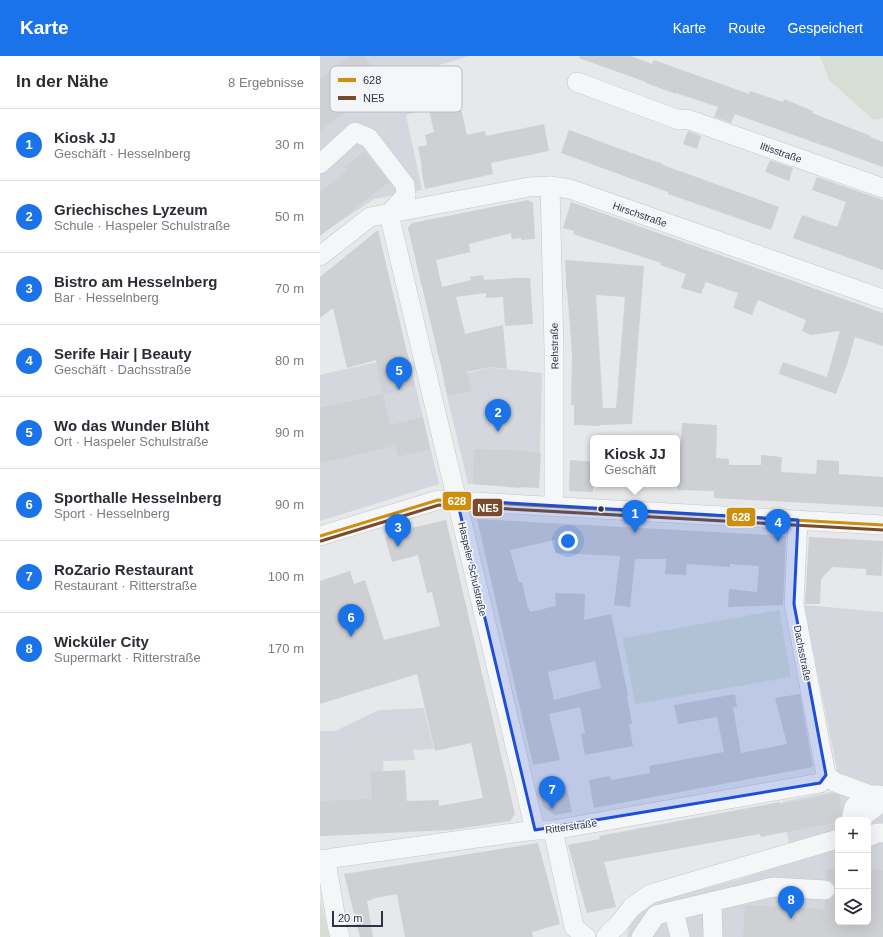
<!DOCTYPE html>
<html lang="de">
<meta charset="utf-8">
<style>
:root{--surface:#fff;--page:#f2f2f3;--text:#2b2b33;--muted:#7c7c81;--line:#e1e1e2;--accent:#1a73e8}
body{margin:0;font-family:Helvetica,sans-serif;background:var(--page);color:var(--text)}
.controls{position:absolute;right:12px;bottom:12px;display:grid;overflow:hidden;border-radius:6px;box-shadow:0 4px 16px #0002}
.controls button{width:36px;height:36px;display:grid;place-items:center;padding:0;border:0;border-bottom:1px solid var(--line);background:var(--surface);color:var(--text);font:20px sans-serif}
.scale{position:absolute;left:12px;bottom:10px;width:51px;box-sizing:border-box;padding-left:4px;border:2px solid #2b3445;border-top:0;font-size:11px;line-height:14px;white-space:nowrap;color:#2b3445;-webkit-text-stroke:3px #f4f6f9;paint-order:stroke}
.you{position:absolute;left:248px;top:485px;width:14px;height:14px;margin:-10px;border:3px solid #fff;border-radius:50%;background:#1a73e8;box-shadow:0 0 0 6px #1a73e833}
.badge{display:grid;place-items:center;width:26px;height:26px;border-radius:50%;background:var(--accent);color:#fff;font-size:13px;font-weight:700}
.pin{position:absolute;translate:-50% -33px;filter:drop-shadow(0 1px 2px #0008)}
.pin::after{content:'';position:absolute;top:21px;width:14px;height:12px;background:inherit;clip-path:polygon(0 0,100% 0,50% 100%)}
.popup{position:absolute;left:270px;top:379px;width:90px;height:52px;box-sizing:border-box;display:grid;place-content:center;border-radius:6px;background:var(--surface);filter:drop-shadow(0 1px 3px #0005);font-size:13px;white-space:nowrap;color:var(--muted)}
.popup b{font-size:15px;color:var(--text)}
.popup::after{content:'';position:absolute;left:50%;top:100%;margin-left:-8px;border:8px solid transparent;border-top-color:var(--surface)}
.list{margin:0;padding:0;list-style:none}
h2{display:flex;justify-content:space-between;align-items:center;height:52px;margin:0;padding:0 16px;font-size:17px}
h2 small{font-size:13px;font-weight:400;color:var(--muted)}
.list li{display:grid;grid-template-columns:26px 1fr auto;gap:12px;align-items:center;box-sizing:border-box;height:72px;padding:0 16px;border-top:1px solid var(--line)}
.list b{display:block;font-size:15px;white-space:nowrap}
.list p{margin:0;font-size:13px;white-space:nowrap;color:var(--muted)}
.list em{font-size:13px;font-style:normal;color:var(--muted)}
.icon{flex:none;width:22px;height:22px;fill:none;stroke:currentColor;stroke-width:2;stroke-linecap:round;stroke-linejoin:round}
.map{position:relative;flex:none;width:563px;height:881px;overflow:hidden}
header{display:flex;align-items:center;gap:24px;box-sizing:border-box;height:56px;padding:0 20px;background:var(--accent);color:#fff}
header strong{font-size:19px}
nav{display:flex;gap:22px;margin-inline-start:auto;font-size:14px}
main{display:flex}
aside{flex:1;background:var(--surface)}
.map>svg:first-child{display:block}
.built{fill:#d4d7dd;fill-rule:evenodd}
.green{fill:#d6ded6}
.building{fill:#ced0d3;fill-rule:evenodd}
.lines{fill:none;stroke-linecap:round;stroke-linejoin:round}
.minor-casing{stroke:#c4c6c8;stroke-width:20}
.minor{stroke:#f5f6f7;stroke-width:19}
.bus-1-casing{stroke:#f4f6f9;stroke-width:6}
.bus-2-casing{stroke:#f4f6f9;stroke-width:6}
.bus-1{stroke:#ce8f0e;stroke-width:3}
.bus-2{stroke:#7a4b2a;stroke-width:3}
.marked{fill:#1d4ed8;fill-opacity:0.2;stroke:#1d4ed8;stroke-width:3;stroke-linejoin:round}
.bus-dot{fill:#2b3445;stroke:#f4f6f9;stroke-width:1.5}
.labels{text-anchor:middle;stroke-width:3.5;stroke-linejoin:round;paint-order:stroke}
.street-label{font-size:10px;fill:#2b3445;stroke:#f4f6f9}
.key{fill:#f4f6f9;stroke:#b8bcc3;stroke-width:1}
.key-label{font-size:11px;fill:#2b3445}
.line-badge{stroke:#f4f6f9;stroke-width:1.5}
.badge-label{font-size:11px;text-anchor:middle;font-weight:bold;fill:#fff}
</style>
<header>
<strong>Karte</strong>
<nav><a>Karte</a><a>Route</a><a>Gespeichert</a></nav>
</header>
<main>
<aside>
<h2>In der Nähe<small>8 Ergebnisse</small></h2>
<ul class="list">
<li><span class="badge">1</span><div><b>Kiosk JJ</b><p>Geschäft · Hesselnberg</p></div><em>30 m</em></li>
<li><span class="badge">2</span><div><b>Griechisches Lyzeum</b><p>Schule · Haspeler Schulstraße</p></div><em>50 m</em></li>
<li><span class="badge">3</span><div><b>Bistro am Hesselnberg</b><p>Bar · Hesselnberg</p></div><em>70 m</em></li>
<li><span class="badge">4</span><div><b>Serife Hair | Beauty</b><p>Geschäft · Dachsstraße</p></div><em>80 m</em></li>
<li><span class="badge">5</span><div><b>Wo das Wunder Blüht</b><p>Ort · Haspeler Schulstraße</p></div><em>90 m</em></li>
<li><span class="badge">6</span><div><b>Sporthalle Hesselnberg</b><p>Sport · Hesselnberg</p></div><em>90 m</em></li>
<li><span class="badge">7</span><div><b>RoZario Restaurant</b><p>Restaurant · Ritterstraße</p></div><em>100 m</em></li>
<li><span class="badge">8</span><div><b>Wicküler City</b><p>Supermarkt · Ritterstraße</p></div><em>170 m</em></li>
</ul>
</aside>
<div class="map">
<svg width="563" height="881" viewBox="0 0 563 881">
<rect width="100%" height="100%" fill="#e6e8ea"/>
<g class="built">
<polygon points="0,0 149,0 93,17 100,55 86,59 102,134 54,143 9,173 0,162"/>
<polygon points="88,299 119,428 0,465 0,319"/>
<polygon points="172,311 173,312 222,317 219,432 148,428 123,323"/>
<path d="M484,549L563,556V881H307L310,868L315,858L342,841L383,833L420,823L472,806L462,746L521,734ZM518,764H548V866H518Z"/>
<polygon points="104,652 114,693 93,694 95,704 63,705 66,777 0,780 0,675 15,675 59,654"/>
</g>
<g class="green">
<polygon points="500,0 563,0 563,62 554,64 509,24"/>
<polygon points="459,554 471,621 315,648 303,582"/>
<polygon points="0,844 10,881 0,881"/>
</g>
<g class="building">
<polygon points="30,0 44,0 64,26 0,75 0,23"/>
<polygon points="260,0 311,0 332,8 334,4 429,38 430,35 463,46 464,43 493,55 492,57 551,80 550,81 563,86 563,111 415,58 411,67 394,61 398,51 356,37 356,38 326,27 326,26 259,2"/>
<polygon points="133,17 147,79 165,75 166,80 224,68 229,95 171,107 173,118 105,133 101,111 102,111 98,91 107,89 105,79 114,76 108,50 113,49 107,23"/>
<polygon points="249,74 328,103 343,108 343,109 368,118 459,151 451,174 348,138 348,136 241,97"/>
<polygon points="368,75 381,80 377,93 363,88"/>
<polygon points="45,95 69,126 0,180 0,136 27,115 24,111"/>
<polygon points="450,104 473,112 469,125 445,116"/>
<polygon points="497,121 563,144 563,214 473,182 482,159 517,171 526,146 492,134"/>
<polygon points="208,144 213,147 215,183 201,184 201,182 192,183 191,177 149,188 150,196 116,204 122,231 151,224 150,221 163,219 164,224 198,222 210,222 213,268 185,270 183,241 166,242 166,237 136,241 145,278 183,269 187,313 170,311 147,316 151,335 128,340 88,172 92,167"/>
<polygon points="251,146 563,257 563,290 535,281 527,309 516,338 459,318 463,306 507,321 520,275 491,279 482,275 486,264 438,244 432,259 413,252 418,237 386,226 381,238 361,232 366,218 340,209 341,207 253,178 254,175 243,172"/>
<polygon points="58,174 95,330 63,338 56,304 27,312 13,252 0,262 0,221"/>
<path d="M245,204L324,210L317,300L312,368L280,369V370L254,369V349H251L252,297L247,234L246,233V221ZM276,239L305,241L296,352H283Z"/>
<polygon points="63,338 70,369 103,361 110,393 78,401 75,390 0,407 0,352"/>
<polygon points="362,367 397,369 396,402 409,403 409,409 441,409 441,399 462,401 461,416 496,418 497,404 519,405 519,418 563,421 563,451 394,442 394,435 357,434 357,406 359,407"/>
<polygon points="154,393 192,394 221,397 219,432 201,431 201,432 153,428"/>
<polygon points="250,404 273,406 273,436 249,435"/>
<path d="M157,463L466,480L463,549L408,551L409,533L437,536L439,510L410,508V511L367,508L366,519L345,518L346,503H315L310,551L294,549L300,500L235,497V484L190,494L199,527L202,526L208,553L209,552L210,556L236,550L235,537L265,538L264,564L291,558L308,639L307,640L312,668H309L313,690L265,699L261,678L265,677L260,651L229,658L240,704L213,709ZM275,605L281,632L234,644L228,616Z"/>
<polygon points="126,464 195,758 190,765 131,774 0,780 0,745 52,743 51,716 85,714 87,745 119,744 119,750 163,742 151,687 115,695 97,618 0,648 0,525 30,515 34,528 45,524 64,584 120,570 112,536 107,537 98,499 72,506 65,481 92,474 92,472"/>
<polygon points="489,481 563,485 562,520 546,519 546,513 512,511 501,523 500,548 485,548"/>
<polygon points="415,638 417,651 413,651 421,697 467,688 455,642 480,638 493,711 274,752 269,724 290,720 291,724 330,717 329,710 404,696 397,661 358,668 354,649"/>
<polygon points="246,729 252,756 235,759 223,751 219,734"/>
<polygon points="515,738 519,739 522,755 520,764 518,764 518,766 441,781 440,778 284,806 296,851 267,857 248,789 280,783 279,780 460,746 461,748"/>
<polygon points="218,787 240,868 212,876 213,881 85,881 77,838 51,843 52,844 47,845 53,881 40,881 24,818"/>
<polygon points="507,813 518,813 518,866 548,866 548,813 563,814 563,881 423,881 425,849 505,853 505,845 510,844 514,840 516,835 515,829 511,825 506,823"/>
</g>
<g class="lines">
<defs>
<g id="minor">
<polyline points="257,26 359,64 367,63 563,132"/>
<polyline points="0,108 35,76 49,82 85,129 86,139 69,158"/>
<polyline points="230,130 234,293 234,450"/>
<polyline points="69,158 215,774"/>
<polyline points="0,200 50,161 209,131 230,130 250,133 563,243"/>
<polyline points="0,480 118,444 563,469"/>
<polyline points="506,719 515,726 550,739"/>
<polyline points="531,764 534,751 544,741 550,739 560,739"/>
<polyline points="539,764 559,748 563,746"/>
<polyline points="233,774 254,871 266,881"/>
<polyline points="548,781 557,777 563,777"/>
<polyline points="0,803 1,804 13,802 215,774 233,774 500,727 506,719 474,548 478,464"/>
<polyline points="1,804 7,811 17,869 20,881"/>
<polyline points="392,846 393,881"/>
<polyline points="354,855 360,881"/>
<polyline points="286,881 290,876 298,869 312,851 330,838 518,783"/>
<polyline points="321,881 336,859 453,831 505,834"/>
</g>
</defs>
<use href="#minor" class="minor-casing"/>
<use href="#minor" class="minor"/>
<defs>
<polyline id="bus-1" points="0,480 118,444 563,469"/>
<polyline id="bus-2" points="1,485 119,449 563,474"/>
</defs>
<use href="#bus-1" class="bus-1-casing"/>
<use href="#bus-2" class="bus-2-casing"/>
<use href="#bus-1" class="bus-1"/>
<use href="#bus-2" class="bus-2"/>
</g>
<path class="marked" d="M137,444L478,464L474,548L506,719L500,727L215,774Z"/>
<circle class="bus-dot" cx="281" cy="453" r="3.5"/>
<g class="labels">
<g class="street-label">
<text transform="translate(461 96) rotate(19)" y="4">Iltisstraße</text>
<text transform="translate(320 158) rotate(19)" y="4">Hirschstraße</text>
<text transform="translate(234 290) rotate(-91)" y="4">Rehstraße</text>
<text transform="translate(153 513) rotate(77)" y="4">Haspeler Schulstraße</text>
<text transform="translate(483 597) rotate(79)" y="4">Dachsstraße</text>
<text transform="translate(251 770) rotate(-8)" y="4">Ritterstraße</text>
</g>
</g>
<rect x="10" y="10" width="132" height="46" rx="6" class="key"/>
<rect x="18" y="22" width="18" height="4" fill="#ce8f0e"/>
<rect x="18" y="40" width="18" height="4" fill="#7a4b2a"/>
<g class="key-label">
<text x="43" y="28">628</text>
<text x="43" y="46">NE5</text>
</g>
<g class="line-badge">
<rect x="122" y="435" width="30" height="20" rx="4" fill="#ce8f0e"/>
<rect x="152" y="442" width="31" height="19" rx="4" fill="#7a4b2a"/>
<rect x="406" y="451" width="30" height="20" rx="4" fill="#ce8f0e"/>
</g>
<g class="badge-label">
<text x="137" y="449">628</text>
<text x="168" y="456">NE5</text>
<text x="421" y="465">628</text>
</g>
</svg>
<div class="controls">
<button>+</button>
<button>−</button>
<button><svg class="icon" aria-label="layers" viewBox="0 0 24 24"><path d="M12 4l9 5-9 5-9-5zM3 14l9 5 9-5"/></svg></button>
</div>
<div class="scale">20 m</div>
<div class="you"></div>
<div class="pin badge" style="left:315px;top:477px">1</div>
<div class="popup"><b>Kiosk JJ</b>Geschäft</div>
<div class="pin badge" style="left:178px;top:376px">2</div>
<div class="pin badge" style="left:78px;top:491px">3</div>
<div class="pin badge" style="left:458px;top:486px">4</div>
<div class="pin badge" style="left:79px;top:334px">5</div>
<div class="pin badge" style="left:31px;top:581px">6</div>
<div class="pin badge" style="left:232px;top:753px">7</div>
<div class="pin badge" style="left:471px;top:863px">8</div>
</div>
</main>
